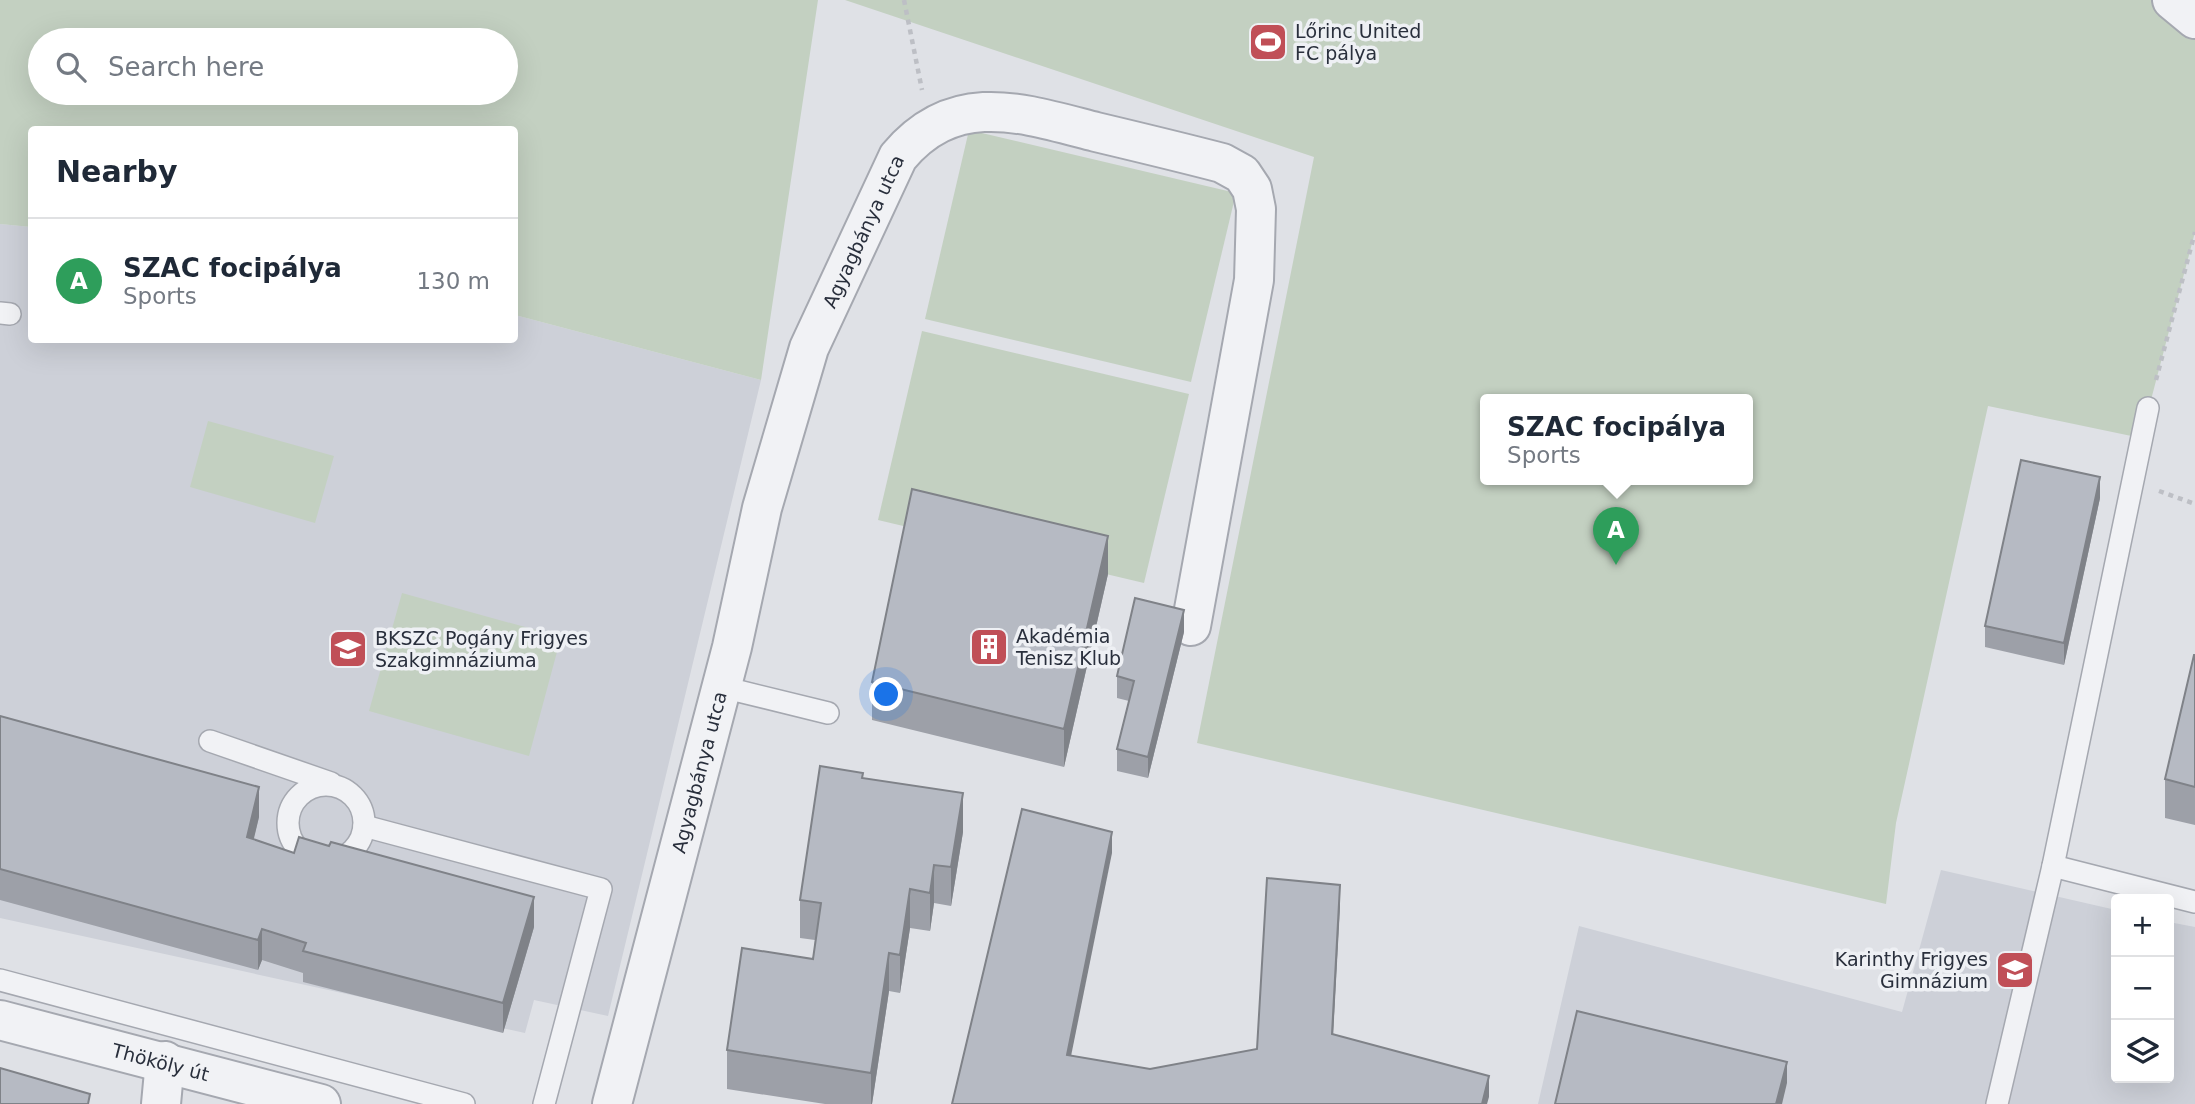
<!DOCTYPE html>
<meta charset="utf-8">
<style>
:root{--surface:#fff;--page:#f6f6f7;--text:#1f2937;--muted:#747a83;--line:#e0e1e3;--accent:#c04f57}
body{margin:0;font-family:"DejaVu Sans",sans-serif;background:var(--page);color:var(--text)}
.controls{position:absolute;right:21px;bottom:21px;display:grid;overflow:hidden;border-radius:7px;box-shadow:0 7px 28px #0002}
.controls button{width:63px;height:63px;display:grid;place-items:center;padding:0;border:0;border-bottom:2px solid var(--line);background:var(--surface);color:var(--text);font:35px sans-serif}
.you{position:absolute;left:887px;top:695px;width:24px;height:24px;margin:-18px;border:5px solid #fff;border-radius:50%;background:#1a73e8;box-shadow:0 0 0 10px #1a73e833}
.badge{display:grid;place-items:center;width:46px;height:46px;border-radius:50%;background:var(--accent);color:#fff;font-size:23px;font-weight:700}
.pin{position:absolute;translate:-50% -58px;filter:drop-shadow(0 2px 4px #0008)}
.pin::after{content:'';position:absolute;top:37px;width:24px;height:21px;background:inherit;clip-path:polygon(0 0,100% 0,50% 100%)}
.popup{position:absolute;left:1480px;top:394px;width:273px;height:91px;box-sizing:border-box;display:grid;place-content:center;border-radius:7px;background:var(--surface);filter:drop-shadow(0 2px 5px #0005);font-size:23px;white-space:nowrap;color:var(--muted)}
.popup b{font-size:26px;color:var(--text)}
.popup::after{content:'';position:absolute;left:50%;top:100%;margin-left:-14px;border:14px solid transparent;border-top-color:var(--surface)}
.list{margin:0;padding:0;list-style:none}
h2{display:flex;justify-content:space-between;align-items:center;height:91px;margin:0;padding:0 28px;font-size:30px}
h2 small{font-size:23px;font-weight:400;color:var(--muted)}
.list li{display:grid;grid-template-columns:46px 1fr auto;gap:21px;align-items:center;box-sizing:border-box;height:126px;padding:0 28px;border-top:2px solid var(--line)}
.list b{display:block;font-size:26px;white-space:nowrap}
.list p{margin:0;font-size:23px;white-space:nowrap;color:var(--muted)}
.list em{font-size:23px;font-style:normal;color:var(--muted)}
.icon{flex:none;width:38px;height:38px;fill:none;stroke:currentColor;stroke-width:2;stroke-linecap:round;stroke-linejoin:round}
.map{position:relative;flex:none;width:2195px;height:1104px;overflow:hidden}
.search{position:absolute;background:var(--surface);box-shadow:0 7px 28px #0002;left:28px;top:28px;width:490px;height:77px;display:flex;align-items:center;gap:18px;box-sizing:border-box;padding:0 24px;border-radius:38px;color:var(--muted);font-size:26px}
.panel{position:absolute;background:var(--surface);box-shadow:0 7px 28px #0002;left:28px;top:126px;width:490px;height:217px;border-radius:7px}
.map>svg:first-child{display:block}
.built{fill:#cdd0d8}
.green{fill:#c3d0c1;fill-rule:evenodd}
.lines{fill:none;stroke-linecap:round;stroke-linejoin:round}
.lane-casing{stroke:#a5a8b0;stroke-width:24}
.street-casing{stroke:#a5a8b0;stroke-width:42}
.path{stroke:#bdbfc5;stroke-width:4.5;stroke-dasharray:5 5;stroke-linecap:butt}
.lane{stroke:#f1f2f5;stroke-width:21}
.street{stroke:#f1f2f5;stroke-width:38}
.wall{fill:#9da0a8}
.shaded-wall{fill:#7f8288}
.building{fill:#b6bac3;stroke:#7f8288;stroke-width:2}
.labels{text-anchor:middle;stroke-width:7;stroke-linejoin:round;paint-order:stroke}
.poi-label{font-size:19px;fill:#292f3c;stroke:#eef0f4;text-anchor:start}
.street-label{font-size:19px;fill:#292f3c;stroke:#eef0f4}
</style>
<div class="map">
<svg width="2195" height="1104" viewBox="0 0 2195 1104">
<rect width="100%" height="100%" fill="#dfe1e6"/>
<g class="built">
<polygon points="0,224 31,227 32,340 514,340 515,315 761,380 608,1016 534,1000 525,1033 0,918"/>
<polygon points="1941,870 2116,910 2116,1078 2169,1078 2169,922 2195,927 2195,1104 1538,1104 1579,926 1902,1012"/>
</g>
<g class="green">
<path d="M0,0H818L761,380L515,315L514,130H32L31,227L0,224ZM40,40H506V93H40Z"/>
<path d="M845,0H2152L2195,37V232L2141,438L1988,406L1896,823L1886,904L1197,743L1314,157ZM1485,399H1747V479H1485Z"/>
<polygon points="969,130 1236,193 1191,382 925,319"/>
<polygon points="922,331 1189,394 1144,583 878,520"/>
<polygon points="208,421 334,456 315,523 190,487"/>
<polygon points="402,593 561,637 529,756 369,711"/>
</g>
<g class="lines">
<defs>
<g id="lane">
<polyline points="0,313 10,314"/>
<polyline points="722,687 828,713"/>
<polyline points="210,741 331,783"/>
<circle cx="326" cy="823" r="38"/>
<polyline points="364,826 601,889 544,1104"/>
<polyline points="2053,866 2195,902"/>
<polyline points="0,980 464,1104"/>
<polyline points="1997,1104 2053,866 2148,408"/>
</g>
<g id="street">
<polyline points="2172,0 2195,19"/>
<path id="s1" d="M0,1020L321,1104"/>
<polyline points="161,1104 165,1061"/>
<path id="s2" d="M612,1104L732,647L762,508L809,348L898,157C955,89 1022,113 1096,132C1138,142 1180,152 1222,163L1242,174L1252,189L1256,209L1254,280L1191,626"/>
</g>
</defs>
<use href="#lane" class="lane-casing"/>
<use href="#street" class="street-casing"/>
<g class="path">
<polyline points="904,0 922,90"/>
<polyline points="2156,380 2195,232"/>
<polyline points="2159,491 2195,504"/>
</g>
<use href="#lane" class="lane"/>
<use href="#street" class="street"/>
</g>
<g class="wall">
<polygon points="2100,498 2064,665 1985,647 1985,626"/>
<polygon points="1108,574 1064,767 872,720 872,682"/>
<polygon points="1184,632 1148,778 1117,771 1117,749 1129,701 1117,698 1117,676"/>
<polygon points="2195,655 2195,825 2165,818 2165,779"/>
<polygon points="0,716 259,817 253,840 534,927 503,1033 303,982 303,973 262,960 258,970 0,900"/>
<polygon points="863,778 963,832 951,906 934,903 930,931 910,928 900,993 889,991 872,1104 825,1104 727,1089 727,1050 813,959 815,940 800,938 800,900"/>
</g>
<g class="shaded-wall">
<polygon points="2100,477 2100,498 2064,665 2064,643"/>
<polygon points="1108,536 1108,574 1064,767 1064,729"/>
<polygon points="1184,610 1184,632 1148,778 1148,757"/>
<polygon points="259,787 259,817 247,868 247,837"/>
<polygon points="963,793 963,832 951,906 951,867"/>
<polygon points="1112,832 1112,853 1067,1076 1067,1055"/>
<polygon points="934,865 934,903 930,931 930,893"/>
<polygon points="1340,885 1340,907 1332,1056 1332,1034"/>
<polygon points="910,889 910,928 900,993 900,955"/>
<polygon points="534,897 534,927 503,1033 503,1003"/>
<polygon points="262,929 262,960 258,970 258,940"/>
<polygon points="889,953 889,991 872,1104 871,1104 871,1073"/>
<polygon points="1787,1062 1787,1083 1782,1104 1776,1104"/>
<polygon points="1489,1076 1489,1097 1487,1104 1482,1104"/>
</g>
<g class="building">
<polygon points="2021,460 2100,477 2064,643 1985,626"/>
<polygon points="912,489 1108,536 1064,729 872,682"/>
<polygon points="1135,598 1184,610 1148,757 1117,749 1134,681 1117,676"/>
<polygon points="2194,655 2195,655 2195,787 2165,779"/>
<polygon points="0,716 259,787 247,837 294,853 299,837 329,846 331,842 534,897 503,1003 303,951 306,943 262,929 258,940 0,869"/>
<polygon points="820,766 863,773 862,778 963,793 951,867 934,865 930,893 910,889 900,955 889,953 871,1073 727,1050 742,948 813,959 821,903 800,900"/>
<polygon points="1022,809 1112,832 1067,1055 1150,1069 1257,1049 1267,878 1340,885 1332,1034 1489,1076 1482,1104 952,1104"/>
<polygon points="1577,1011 1787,1062 1776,1104 1555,1104"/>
<polygon points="0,1068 90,1094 88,1104 0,1104"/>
</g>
<defs>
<symbol id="stadium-square" viewBox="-11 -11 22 22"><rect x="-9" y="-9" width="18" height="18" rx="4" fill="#c04f57" stroke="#eef0f4"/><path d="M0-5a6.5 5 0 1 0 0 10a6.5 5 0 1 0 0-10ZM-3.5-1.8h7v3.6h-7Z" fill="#fff"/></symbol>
<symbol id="building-square" viewBox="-11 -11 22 22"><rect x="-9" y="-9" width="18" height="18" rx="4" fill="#c04f57" stroke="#eef0f4"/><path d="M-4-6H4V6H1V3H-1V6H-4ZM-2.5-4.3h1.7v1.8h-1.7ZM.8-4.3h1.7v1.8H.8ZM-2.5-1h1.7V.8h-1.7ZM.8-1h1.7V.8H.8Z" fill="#fff"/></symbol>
<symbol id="school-square" viewBox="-11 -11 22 22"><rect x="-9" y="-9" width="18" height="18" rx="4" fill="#c04f57" stroke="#eef0f4"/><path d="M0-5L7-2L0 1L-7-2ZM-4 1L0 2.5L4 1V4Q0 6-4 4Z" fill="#fff"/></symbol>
</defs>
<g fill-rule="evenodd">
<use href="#stadium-square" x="1246" y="20" width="44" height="44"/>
<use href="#building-square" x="967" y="625" width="44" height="44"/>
<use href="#school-square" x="326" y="627" width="44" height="44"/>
<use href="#school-square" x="1993" y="948" width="44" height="44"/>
</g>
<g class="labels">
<g class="poi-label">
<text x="1295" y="38">Lőrinc United<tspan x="1295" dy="22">FC pálya</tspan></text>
<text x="1016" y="643">Akadémia<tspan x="1016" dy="22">Tenisz Klub</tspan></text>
<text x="375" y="645">BKSZC Pogány Frigyes<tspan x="375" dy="22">Szakgimnáziuma</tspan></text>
<text x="1988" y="966" text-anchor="end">Karinthy Frigyes<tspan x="1988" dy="22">Gimnázium</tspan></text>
</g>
<g class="street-label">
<text dy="7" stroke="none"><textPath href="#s2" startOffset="910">Agyagbánya utca</textPath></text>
<text dy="7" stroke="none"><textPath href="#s2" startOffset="343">Agyagbánya utca</textPath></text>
<text dy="7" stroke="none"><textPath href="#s1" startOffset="166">Thököly út</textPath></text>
</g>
</g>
</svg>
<div class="controls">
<button>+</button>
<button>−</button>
<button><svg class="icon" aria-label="layers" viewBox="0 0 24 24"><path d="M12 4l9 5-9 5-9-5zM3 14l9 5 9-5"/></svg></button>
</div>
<div class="you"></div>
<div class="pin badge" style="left:1616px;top:565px;background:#2e9e5b">A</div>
<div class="popup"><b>SZAC focipálya</b>Sports</div>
<div class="search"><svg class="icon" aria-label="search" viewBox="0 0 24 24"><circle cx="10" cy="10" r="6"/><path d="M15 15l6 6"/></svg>Search here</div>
<section class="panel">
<h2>Nearby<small></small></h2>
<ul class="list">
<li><span class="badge" style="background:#2e9e5b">A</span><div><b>SZAC focipálya</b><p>Sports</p></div><em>130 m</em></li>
</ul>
</section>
</div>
